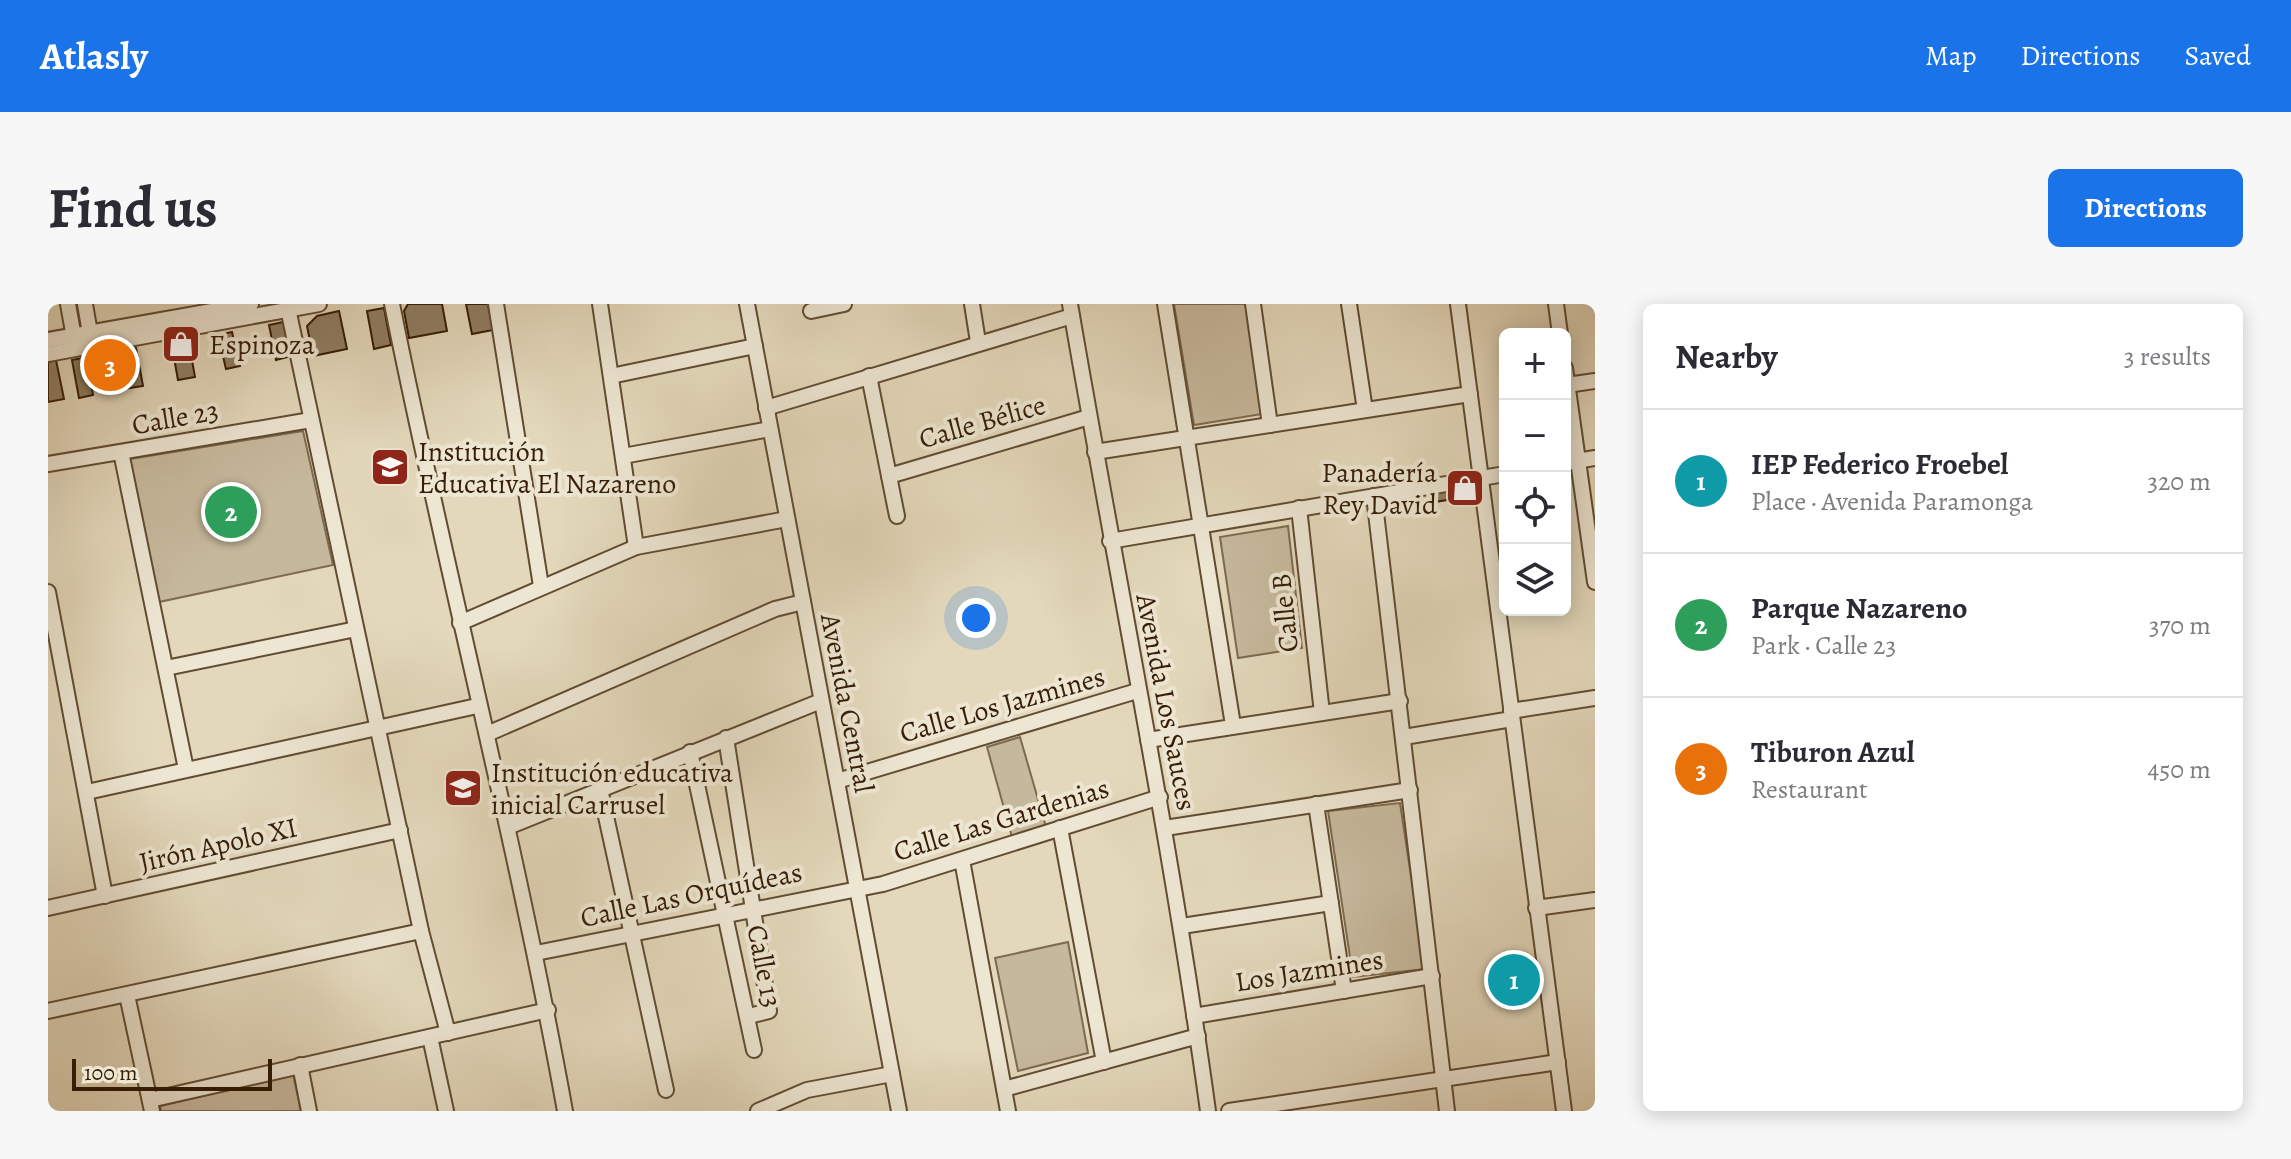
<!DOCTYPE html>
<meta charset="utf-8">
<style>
:root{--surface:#fff;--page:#f7f7f7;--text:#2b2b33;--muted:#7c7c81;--line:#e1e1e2;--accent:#1a73e8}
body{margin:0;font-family:Alegreya,serif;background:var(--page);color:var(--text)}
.controls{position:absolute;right:24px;top:24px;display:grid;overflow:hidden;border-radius:12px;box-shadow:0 4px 20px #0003}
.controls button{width:72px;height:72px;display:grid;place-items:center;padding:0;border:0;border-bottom:2px solid var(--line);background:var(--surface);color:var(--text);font:40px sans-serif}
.scale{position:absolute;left:24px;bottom:20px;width:200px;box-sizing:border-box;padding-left:8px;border:4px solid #361d04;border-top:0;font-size:22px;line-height:28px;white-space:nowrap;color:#361d04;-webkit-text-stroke:6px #ede6d3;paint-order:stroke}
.you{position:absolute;left:928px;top:314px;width:28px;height:28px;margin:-20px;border:6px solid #fff;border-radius:50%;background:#1a73e8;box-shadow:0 0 0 12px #1a73e833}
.badge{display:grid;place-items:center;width:52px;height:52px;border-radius:50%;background:var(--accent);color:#fff;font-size:26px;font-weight:700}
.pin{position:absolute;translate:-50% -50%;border:4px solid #fff;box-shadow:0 2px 8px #0006}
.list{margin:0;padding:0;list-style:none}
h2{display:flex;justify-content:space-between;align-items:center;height:104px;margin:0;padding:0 32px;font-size:34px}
h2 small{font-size:26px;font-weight:400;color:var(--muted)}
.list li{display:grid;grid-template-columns:52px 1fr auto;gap:24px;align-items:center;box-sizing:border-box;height:144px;padding:0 32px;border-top:2px solid var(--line)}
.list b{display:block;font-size:30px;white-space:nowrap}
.list p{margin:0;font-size:26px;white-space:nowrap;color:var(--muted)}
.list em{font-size:26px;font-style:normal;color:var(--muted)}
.icon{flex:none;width:44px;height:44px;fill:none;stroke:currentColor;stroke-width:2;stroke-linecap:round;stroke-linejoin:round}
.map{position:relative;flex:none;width:1547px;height:807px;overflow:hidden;border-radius:12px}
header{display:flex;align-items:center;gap:48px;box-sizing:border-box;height:112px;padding:0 40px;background:var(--accent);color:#fff}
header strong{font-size:38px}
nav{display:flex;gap:44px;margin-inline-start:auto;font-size:28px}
.intro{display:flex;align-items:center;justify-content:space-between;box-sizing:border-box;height:192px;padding:0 48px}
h1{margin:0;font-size:56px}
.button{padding:20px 36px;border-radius:12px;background:var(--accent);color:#fff;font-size:28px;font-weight:700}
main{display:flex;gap:48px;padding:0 48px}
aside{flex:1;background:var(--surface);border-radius:12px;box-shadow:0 4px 20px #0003}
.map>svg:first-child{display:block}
.green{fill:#c6b89c;stroke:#7e6a50;stroke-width:2}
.building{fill:#907e63;stroke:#361d04;stroke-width:2}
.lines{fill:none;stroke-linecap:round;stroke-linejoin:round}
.minor-casing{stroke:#614c32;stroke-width:18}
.minor{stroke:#ede6d3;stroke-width:14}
.labels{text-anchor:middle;stroke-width:8;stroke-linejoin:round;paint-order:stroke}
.poi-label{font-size:28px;fill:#361d04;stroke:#ede6d3;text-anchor:start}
.street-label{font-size:28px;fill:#361d04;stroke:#ede6d3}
</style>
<header>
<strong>Atlasly</strong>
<nav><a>Map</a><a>Directions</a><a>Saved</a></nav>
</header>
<div class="intro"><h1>Find us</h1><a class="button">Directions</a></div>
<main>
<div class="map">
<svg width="1547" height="807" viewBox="0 0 1547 807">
<rect width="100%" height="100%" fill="#e3d8bb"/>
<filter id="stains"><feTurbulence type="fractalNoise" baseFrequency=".0025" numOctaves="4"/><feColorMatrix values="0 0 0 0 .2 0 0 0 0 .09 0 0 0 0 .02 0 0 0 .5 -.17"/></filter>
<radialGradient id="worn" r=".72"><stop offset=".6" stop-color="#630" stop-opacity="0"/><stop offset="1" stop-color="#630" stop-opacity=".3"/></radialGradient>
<g class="green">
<polygon points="1126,0 1198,0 1214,110 1146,121"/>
<polygon points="255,127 285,261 111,298 82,155"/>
<polygon points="1240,222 1254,344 1190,354 1172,233"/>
<polygon points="972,433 998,523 964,533 939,443"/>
<polygon points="1352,499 1377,665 1305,673 1280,507"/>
<polygon points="1020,638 1040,749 970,767 947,654"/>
<polygon points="245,770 253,807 113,807 112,802"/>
</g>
<g class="building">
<polygon points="360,0 394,0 399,27 361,34 356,7"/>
<polygon points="418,0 440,0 445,26 424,30"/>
<polygon points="336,4 343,41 326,45 319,7"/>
<polygon points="291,7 299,45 265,52 259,22 269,12"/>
<polygon points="240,17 247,51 228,56 221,21"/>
<polygon points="184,28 192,62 178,65 170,31"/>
<polygon points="140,34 147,73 130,76 123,37"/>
<polygon points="88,44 95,82 75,85 69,49"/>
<polygon points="69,49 75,85 59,88 53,52"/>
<polygon points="39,53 45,91 31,94 24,56"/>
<polygon points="8,56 16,95 0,98 0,58"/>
<polygon points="1421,178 1423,192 1381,199 1379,185"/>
<polygon points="1484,665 1486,681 1449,687 1446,671"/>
</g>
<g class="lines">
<defs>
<g id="minor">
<polyline points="20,0 27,39"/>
<polyline points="37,0 43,35"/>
<polyline points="239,0 373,627 400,729"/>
<path d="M344,0C398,270 468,536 517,807"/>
<polyline points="448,0 493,282"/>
<polyline points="552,0 588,243"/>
<polyline points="699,0 851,807"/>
<polyline points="924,0 930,38"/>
<path d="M1022,0C1068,269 1123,537 1160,807"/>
<polyline points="1117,0 1185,421"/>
<polyline points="1205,0 1222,121"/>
<polyline points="1301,0 1317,106"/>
<polyline points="1410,0 1516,807"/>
<polyline points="1508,0 1512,30"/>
<polyline points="763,7 796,0"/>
<polyline points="0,36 203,0"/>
<polyline points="0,50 271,0"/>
<polyline points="1517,64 1547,278"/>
<polyline points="563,72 707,42"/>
<polyline points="821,72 849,212"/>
<polyline points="1519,81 1547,77"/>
<polyline points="718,104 1024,12"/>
<polyline points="73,148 138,465"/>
<polyline points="1047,148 1422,90"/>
<polyline points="575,152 722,125"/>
<polyline points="1517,159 1547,154"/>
<polyline points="0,160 263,116"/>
<polyline points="841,172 1041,113"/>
<polyline points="1326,192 1399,807"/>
<polyline points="1251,204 1274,409"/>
<polyline points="1062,237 1457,170"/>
<polyline points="0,288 57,592"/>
<polyline points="412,319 588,243 739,215"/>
<polyline points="118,364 308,325"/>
<polyline points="1463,407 1547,394"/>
<polyline points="439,430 727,305 755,298"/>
<polyline points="1356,433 1464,415"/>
<polyline points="678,434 721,707 701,712"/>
<polyline points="1100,436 1352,397"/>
<polyline points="642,448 706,746"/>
<polyline points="789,477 1089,387"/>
<polyline points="552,485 618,786"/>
<polyline points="39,488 429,402"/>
<polyline points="1268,500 1296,687"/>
<polyline points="460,523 773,397"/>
<polyline points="1012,524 1056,758"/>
<polyline points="1117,524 1362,486"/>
<polyline points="914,556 960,807"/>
<polyline points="0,604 352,526"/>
<polyline points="1488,604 1547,596"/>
<polyline points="1134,622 1283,599"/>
<polyline points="488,649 835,580 1112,493"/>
<polyline points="79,691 104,807"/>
<polyline points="0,707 373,627"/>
<polyline points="1146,712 1384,672"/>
<polyline points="382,733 398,807"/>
<polyline points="252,761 261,807"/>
<polyline points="956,785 1150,732"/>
<polyline points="102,796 500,706"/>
<polyline points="710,807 759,786 844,770"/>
<polyline points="1181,807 1510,758"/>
</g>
</defs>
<use href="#minor" class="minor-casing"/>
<use href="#minor" class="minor"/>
</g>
<defs>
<symbol id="shop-square" viewBox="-11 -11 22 22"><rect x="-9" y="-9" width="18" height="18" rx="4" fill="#8f2418" stroke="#ede6d3"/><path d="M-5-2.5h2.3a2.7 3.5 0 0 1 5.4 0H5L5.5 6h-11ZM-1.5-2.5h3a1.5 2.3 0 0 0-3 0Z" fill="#fff"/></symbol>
<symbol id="school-square" viewBox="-11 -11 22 22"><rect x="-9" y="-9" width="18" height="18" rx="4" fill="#8f2418" stroke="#ede6d3"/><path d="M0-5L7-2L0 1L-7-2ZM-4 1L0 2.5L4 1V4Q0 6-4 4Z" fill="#fff"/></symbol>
</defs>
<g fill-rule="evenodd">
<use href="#shop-square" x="111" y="18" width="44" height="44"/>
<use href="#school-square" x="320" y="141" width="44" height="44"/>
<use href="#shop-square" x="1395" y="162" width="44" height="44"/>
<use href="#school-square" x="393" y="462" width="44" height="44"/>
</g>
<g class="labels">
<g class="poi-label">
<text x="161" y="50">Espinoza</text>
<text x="370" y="157">Institución<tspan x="370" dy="32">Educativa El Nazareno</tspan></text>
<text x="1389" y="178" text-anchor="end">Panadería<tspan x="1389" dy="32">Rey David</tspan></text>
<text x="443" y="478">Institución educativa<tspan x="443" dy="32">inicial Carrusel</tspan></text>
</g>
<g class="street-label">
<text transform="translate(127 113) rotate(-10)" y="10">Calle 23</text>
<text transform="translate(934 117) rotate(-16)" y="10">Calle Bélice</text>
<text transform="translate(1236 309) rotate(-96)" y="10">Calle B</text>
<text transform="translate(1119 398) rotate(79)" y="10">Avenida Los Sauces</text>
<text transform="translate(800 399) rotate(79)" y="10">Avenida Central</text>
<text transform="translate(954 400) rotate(-16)" y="10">Calle Los Jazmines</text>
<text transform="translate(953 515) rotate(-17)" y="10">Calle Las Gardenias</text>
<text transform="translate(170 540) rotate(-13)" y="10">Jirón Apolo XI</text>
<text transform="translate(643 590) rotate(-12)" y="10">Calle Las Orquídeas</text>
<text transform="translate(717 662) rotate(79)" y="10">Calle 13</text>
<text transform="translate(1261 666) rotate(-9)" y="10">Los Jazmines</text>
</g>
</g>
<rect width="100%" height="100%" filter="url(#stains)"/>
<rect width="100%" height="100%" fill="url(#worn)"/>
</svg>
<div class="controls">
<button>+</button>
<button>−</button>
<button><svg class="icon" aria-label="locate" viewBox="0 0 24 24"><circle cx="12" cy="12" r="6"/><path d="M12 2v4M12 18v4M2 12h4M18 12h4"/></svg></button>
<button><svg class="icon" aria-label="layers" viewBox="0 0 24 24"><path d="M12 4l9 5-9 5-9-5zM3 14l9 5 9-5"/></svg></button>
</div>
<div class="scale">100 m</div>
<div class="you"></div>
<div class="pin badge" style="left:1466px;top:676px;background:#0f9aa8">1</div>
<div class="pin badge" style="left:183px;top:208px;background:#2e9e5b">2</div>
<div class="pin badge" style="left:62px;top:61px;background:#e8710a">3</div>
</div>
<aside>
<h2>Nearby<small>3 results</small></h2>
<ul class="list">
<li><span class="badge" style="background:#0f9aa8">1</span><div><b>IEP Federico Froebel</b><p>Place · Avenida Paramonga</p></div><em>320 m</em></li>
<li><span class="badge" style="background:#2e9e5b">2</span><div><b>Parque Nazareno</b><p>Park · Calle 23</p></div><em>370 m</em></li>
<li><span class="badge" style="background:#e8710a">3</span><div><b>Tiburon Azul</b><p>Restaurant</p></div><em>450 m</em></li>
</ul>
</aside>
</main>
